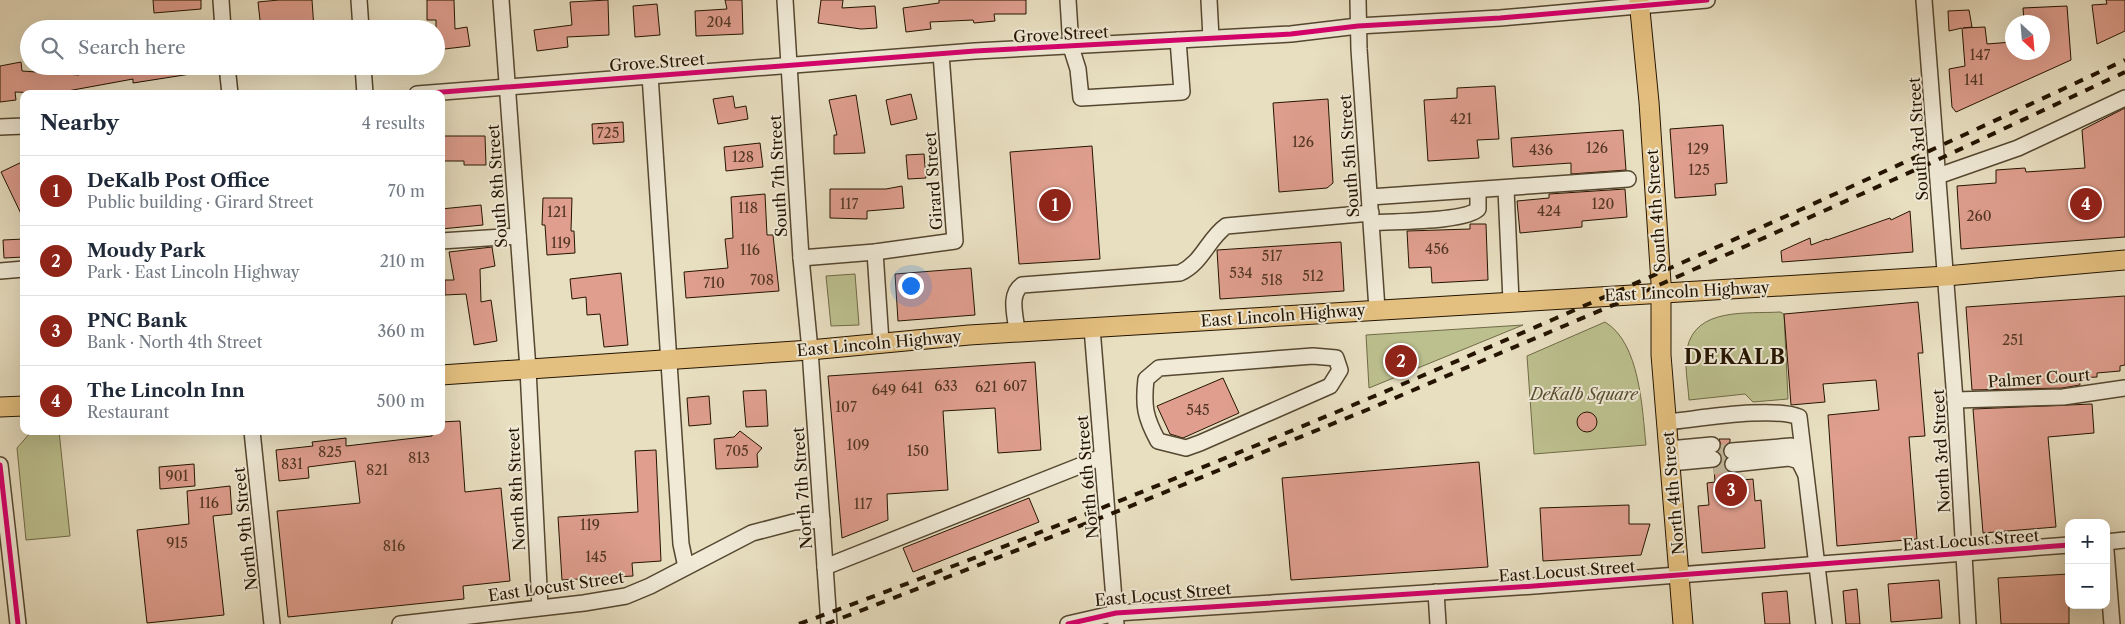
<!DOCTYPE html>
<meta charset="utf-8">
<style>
:root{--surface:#fff;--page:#f2f2f3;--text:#1f2937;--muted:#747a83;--line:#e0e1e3;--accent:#8f2418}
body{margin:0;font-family:"Libre Caslon Text",serif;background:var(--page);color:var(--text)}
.controls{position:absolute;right:15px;bottom:15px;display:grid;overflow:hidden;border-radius:10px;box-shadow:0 5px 20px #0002}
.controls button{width:45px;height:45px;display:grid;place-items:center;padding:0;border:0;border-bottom:1px solid var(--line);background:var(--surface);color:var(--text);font:25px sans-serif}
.compass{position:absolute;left:2005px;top:15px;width:45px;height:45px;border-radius:50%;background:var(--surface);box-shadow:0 5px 20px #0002;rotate:154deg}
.you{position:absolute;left:910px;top:285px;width:18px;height:18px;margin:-12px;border:4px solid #fff;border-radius:50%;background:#1a73e8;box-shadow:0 0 0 8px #1a73e833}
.badge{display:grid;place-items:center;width:32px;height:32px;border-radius:50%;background:var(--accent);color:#fff;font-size:16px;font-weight:700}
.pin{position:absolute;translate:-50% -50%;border:2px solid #fff;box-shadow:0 1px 5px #0006}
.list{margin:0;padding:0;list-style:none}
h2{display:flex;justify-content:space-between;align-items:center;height:65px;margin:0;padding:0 20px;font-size:21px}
h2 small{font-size:16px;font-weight:400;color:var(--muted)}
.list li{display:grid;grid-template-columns:32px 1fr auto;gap:15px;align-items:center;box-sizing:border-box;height:70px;padding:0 20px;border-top:1px solid var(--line)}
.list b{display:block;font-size:19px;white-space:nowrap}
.list p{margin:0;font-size:16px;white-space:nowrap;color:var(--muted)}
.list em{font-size:16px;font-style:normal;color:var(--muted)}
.icon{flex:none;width:28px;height:28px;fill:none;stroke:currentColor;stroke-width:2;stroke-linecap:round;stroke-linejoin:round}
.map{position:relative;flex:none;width:2125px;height:624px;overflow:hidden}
.search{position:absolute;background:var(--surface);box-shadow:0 5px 20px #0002;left:20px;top:20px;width:425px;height:55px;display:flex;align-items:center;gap:12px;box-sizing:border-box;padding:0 18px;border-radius:28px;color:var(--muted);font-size:19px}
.panel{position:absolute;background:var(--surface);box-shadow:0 5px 20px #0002;left:20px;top:90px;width:425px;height:345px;border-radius:10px}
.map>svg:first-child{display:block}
.green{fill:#bcc08e;stroke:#706a47}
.building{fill:#df9e8e;stroke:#241400}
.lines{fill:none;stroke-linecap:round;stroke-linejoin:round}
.minor-tunnel{stroke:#c1b69a;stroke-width:15;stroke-dasharray:15 8;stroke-linecap:butt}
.minor-casing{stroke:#554730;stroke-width:18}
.major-casing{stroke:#241400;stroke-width:21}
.minor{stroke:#f0ead7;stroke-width:15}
.major{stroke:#e4c080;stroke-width:19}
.rail{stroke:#241400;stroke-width:4;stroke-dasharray:9 9;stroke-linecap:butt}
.cycleway-casing{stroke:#f0ead7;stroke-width:8}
.cycleway{stroke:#d6006c;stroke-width:5}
.labels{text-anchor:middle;stroke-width:4;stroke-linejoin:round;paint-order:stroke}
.number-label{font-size:14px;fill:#533624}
.street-label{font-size:16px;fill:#241400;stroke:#f0ead7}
.park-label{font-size:16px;font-style:italic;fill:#595032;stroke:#f0ead7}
.district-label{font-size:21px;font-weight:bold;letter-spacing:1px;fill:#241400;stroke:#f0ead7}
</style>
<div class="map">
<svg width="2125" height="624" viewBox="0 0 2125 624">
<rect width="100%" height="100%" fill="#e8dfc1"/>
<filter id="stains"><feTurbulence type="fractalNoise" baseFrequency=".004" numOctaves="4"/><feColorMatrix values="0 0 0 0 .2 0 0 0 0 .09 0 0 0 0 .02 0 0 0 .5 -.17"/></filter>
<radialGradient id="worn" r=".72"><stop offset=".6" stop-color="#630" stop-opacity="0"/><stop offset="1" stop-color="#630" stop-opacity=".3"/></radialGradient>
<g class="green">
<polygon points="855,274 859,325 831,326 826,276"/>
<path d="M1780,312L1784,314L1788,399L1753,402L1745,394L1689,400C1688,384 1684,364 1687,349C1695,307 1747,314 1780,312Z"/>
<path d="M1605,322C1640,343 1642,408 1646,445L1534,454L1527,356Z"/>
<polygon points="1523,325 1369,388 1366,335"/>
<polygon points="59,431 70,536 26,540 17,448 31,432"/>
</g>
<g class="building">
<polygon points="153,0 201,0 201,9 154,13"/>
<polygon points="279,0 312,0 314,29 261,29 258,2"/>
<polygon points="427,0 454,0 455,29 467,27 470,46 436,50 436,20 427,20"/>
<polygon points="608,0 609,35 567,37 568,47 537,51 534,30 572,25 570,2"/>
<polygon points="725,0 742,0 743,34 696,36 695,11 727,9"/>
<polygon points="821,0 843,0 842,8 875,6 877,28 861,29 818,23"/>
<polygon points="939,0 1026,0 1026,14 994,14 995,21 974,23 973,20 930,22 931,29 906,32 903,8 939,3"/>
<polygon points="2106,0 2125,0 2125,31 2097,44 2092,5 2107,4"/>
<polygon points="657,4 660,35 635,37 633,6"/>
<polygon points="2067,6 2071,60 1956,112 1952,107 1949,69 1965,66 1962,28 1949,31 1948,11 1969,10 1972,27 1963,28 1985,27 1987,44 2012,42 2012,52 2042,52 2042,22 2024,22 2023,8"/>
<polygon points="21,62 22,71 79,75 78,66 197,66 197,73 133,83 133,79 62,92 62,94 15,92 16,100 0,102 0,66"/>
<polygon points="1495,86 1499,139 1477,140 1479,158 1428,161 1424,100 1457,98 1457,88"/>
<polygon points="911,94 917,119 891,125 886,100"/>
<polygon points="856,95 865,153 834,154 834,135 837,135 829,100"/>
<polygon points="733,96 735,108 746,106 748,119 718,124 713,99"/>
<polygon points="1328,99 1333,183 1327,188 1279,192 1273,103"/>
<polygon points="2125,108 2125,237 1961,249 1957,186 1996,183 1996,170 2025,168 2026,172 2085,168 2082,130"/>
<polygon points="623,122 624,142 593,144 592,124"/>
<polygon points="1723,125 1727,183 1715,184 1716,195 1675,198 1670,129"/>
<polygon points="1623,130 1626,170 1571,174 1571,163 1513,167 1511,138"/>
<polygon points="441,136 485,136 486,165 464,165 464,161 441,161"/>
<polygon points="760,143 763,167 726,171 724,147"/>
<polygon points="1092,146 1100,259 1019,264 1010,152"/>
<polygon points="924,154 926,178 908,179 906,155"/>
<polygon points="24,161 24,220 1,172"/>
<polygon points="902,186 904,208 867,211 867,219 830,218 830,189 886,189"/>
<polygon points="1625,189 1627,217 1582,221 1582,227 1520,233 1517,201 1549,198 1549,194"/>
<polygon points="765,194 767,235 773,235 779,291 686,298 684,272 728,268 725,239 733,238 731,197"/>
<polygon points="543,198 572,198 571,231 574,231 575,253 547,255 545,225 542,225"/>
<polygon points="481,205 483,225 441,229 441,209"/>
<polygon points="1910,211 1913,252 1782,262 1781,251 1810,238 1811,245 1827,239 1827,240 1890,218 1891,220"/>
<polygon points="1470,224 1486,224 1488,280 1432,283 1431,267 1409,268 1407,231 1470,229"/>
<polygon points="24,239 24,257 4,258 3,240"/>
<polygon points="1341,242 1344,291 1220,299 1217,250"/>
<polygon points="492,247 495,266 480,269 481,302 491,300 497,341 474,345 466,294 445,295 445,280 454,280 449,252"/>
<polygon points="971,268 975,315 898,321 895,274"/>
<polygon points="621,273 628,345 604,347 600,314 587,315 586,297 572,299 570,279"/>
<polygon points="2125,296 2125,365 2120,366 2120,371 2097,373 2097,377 2079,378 2080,385 2062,388 1972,390 1966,307"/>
<polygon points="1918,302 1923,353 1918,353 1925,436 1909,437 1917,539 1837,546 1828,415 1879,410 1876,380 1823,384 1825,402 1791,405 1784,314"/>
<polygon points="1035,362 1041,450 998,453 995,408 943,411 948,490 887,494 888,520 842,538 828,376"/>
<polygon points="1223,378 1239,413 1183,438 1170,434 1157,406"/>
<polygon points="766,390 768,426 746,427 743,391"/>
<polygon points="709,396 711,424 689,426 687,398"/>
<polygon points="2092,404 2094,433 2048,437 2056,527 1983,533 1973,409"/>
<circle cx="1587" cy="422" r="10"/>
<polygon points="460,421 465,492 501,488 510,581 463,586 464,599 288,617 277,511 360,503 355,461 308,467 309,478 279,481 276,450 313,446 312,442 346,438 346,446 432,436 432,431 441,431 441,422"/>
<polygon points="740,431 762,448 757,454 758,467 716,469 714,439 734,437"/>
<polygon points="1719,439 1730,439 1730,442 1724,447 1723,451 1726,458 1724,465 1726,470 1732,473 1733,481 1753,479 1755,501 1761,500 1765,548 1702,553 1698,506 1709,505 1707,483 1715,482 1714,468 1721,463 1722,459 1718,452 1721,445"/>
<polygon points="656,450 661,561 632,563 633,576 562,580 558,517 638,512 635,451"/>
<polygon points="1479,462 1488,567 1291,580 1282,478"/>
<polygon points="194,464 195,486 160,489 159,467"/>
<polygon points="230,486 232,514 213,516 224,615 147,623 137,530 189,524 187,491"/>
<polygon points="1029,498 1039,522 913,572 903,548"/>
<polygon points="1629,505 1629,524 1650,524 1641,555 1543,561 1540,508"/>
<polygon points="2069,574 2069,624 2001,624 1998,578"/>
<polygon points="1939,580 1942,618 1891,622 1888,584"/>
<polygon points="1857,589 1860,624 1846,624 1843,591"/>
<polygon points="1787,591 1790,624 1765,624 1762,593"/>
</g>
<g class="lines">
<g class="minor-tunnel">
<polyline points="1712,453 1732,451"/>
<polyline points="1713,467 1733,464"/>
</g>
<defs>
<g id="minor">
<polyline points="221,0 223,29"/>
<polyline points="359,0 361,29"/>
<polyline points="501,0 528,369 540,607"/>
<polyline points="785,0 801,258 810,350 829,624"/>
<polyline points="1068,0 1071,47 1078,69 1081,98 1182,92 1178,40"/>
<polyline points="1209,0 1211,38"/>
<polyline points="1358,0 1359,49 1377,309"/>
<polyline points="1924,0 1955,400 1968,624"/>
<polyline points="227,66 230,94"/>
<polyline points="363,66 365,94"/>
<polyline points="650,75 681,544 686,567"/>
<polyline points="417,94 975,51 1291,34 1358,26 1500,18 1707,0"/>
<polyline points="0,127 24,126"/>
<polyline points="1938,176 2018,148 2125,98"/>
<polyline points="1506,189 1511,301"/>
<polyline points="1370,197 1628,179"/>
<path d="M1372,223C1394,221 1465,222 1478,209V191"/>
<polyline points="441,241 518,236"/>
<polyline points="875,252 881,342"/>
<polyline points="801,258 875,252 955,241 941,54"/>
<polyline points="0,271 24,269"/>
<polyline points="1092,328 1116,624"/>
<path d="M1017,332C1016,317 1008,295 1022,285L1180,273C1203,262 1207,240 1226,226L1371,213"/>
<path d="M1313,356L1336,358L1340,370L1330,386L1200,443L1186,448L1158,441C1145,417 1143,406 1146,379L1159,368Z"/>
<polyline points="1955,400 2063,397 2125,388"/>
<path d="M1667,422C1699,419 1772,406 1799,417L1824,624"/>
<polyline points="252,431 272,624"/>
<polyline points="1669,449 1712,445"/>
<polyline points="1732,451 1791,446 1799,448 1803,453"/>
<polyline points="1670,463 1713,459"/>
<polyline points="1733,464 1789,458 1799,461 1805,473"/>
<polyline points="0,465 18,624"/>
<polyline points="2106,542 2125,540"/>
<polyline points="2106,551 2112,624"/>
<polyline points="825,567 1102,457"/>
<polyline points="1436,592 1438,624"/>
<polyline points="400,624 584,603 626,596 650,586 752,533 794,522 822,520"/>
<polyline points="1068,624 1116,613 1534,586 2069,545"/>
</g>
<g id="major">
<polyline points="1639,0 1649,102 1661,283 1661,355 1683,624"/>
<polyline points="441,375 810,350 969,335 1946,276 2125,260"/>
<polyline points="0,407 24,406"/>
</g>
</defs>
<use href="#minor" class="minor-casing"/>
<use href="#major" class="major-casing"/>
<use href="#minor" class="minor"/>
<use href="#major" class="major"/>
<g class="rail">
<path d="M799,624C1250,458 1690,264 2125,60"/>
<polyline points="826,624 1126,508 1369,409 1639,294 1935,161 2125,72"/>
</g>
<defs>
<g id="cycleway">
<polyline points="417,94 975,51 1291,34 1358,26 1500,18 1707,0"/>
<polyline points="0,465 18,624"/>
<polyline points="1068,624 1116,613 1534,586 2069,545"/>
</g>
</defs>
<use href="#cycleway" class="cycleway-casing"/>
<use href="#cycleway" class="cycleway"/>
</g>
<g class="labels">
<g class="number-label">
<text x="719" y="27">204</text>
<text x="1980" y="60">147</text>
<text x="1974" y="85">141</text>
<text x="1461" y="124">421</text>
<text x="608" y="138">725</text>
<text x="1303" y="147">126</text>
<text x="1597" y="153">126</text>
<text x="1698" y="154">129</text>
<text x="1541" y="155">436</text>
<text x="743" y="162">128</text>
<text x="1699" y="175">125</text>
<text x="849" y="209">117</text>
<text x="1603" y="209">120</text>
<text x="748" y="213">118</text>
<text x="1549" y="216">424</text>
<text x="557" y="217">121</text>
<text x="1979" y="221">260</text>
<text x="561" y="248">119</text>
<text x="1437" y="254">456</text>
<text x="750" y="255">116</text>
<text x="1272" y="261">517</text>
<text x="1241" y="278">534</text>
<text x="1313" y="281">512</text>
<text x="762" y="285">708</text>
<text x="1272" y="285">518</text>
<text x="714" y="288">710</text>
<text x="2013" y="345">251</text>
<text x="946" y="391">633</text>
<text x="1015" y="391">607</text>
<text x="986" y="392">621</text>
<text x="912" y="393">641</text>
<text x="884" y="395">649</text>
<text x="846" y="412">107</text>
<text x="1198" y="415">545</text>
<text x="858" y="450">109</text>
<text x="737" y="456">705</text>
<text x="918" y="456">150</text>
<text x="330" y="457">825</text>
<text x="419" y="463">813</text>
<text x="292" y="469">831</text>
<text x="377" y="475">821</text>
<text x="177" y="481">901</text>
<text x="209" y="508">116</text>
<text x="863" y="509">117</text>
<text x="590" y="530">119</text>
<text x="177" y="548">915</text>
<text x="394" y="551">816</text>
<text x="596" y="562">145</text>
</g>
<g class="street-label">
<text transform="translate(1061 34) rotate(-3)" y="6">Grove Street</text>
<text transform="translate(657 62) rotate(-4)" y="6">Grove Street</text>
<text transform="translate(1918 139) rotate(-94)" y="6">South 3rd Street</text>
<text transform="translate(1349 156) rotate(-94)" y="6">South 5th Street</text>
<text transform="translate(778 176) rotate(-93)" y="6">South 7th Street</text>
<text transform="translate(933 181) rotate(-94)" y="6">Girard Street</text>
<text transform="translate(497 186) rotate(-94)" y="6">South 8th Street</text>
<text transform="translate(1656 211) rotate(-94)" y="6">South 4th Street</text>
<text transform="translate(1687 291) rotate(-3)" y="6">East Lincoln Highway</text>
<text transform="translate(1283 315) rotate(-4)" y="6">East Lincoln Highway</text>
<text transform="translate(879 343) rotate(-5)" y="6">East Lincoln Highway</text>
<text transform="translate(2039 378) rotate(-4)" y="6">Palmer Court</text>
<text transform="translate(1941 451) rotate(-93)" y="6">North 3rd Street</text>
<text transform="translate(1087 477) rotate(-95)" y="6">North 6th Street</text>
<text transform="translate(802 488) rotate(-94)" y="6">North 7th Street</text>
<text transform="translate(516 489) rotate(-93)" y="6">North 8th Street</text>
<text transform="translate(1673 493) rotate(-95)" y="6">North 4th Street</text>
<text transform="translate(245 529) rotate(-96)" y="6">North 9th Street</text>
<text transform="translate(1971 540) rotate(-4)" y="6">East Locust Street</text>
<text transform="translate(1567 571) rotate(-4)" y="6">East Locust Street</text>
<text transform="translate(556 586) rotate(-8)" y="6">East Locust Street</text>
<text transform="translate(1163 594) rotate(-5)" y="6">East Locust Street</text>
</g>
<g class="park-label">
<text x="1584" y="400">DeKalb Square</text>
</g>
<g class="district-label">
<text x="1735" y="364">DEKALB</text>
</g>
</g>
<rect width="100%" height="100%" filter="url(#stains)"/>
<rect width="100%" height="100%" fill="url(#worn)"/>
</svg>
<div class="controls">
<button>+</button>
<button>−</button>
</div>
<svg class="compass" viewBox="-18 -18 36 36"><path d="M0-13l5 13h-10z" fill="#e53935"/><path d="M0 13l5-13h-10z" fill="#747a83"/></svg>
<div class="you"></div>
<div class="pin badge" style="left:1055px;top:205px">1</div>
<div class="pin badge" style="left:1401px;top:361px">2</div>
<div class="pin badge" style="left:1731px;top:490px">3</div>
<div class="pin badge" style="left:2086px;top:204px">4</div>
<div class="search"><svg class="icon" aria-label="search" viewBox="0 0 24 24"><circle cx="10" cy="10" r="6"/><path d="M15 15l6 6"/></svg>Search here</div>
<section class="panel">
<h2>Nearby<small>4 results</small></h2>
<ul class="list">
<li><span class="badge">1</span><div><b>DeKalb Post Office</b><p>Public building · Girard Street</p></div><em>70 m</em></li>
<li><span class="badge">2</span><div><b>Moudy Park</b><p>Park · East Lincoln Highway</p></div><em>210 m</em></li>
<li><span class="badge">3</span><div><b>PNC Bank</b><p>Bank · North 4th Street</p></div><em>360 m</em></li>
<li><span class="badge">4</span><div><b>The Lincoln Inn</b><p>Restaurant</p></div><em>500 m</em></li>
</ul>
</section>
</div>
